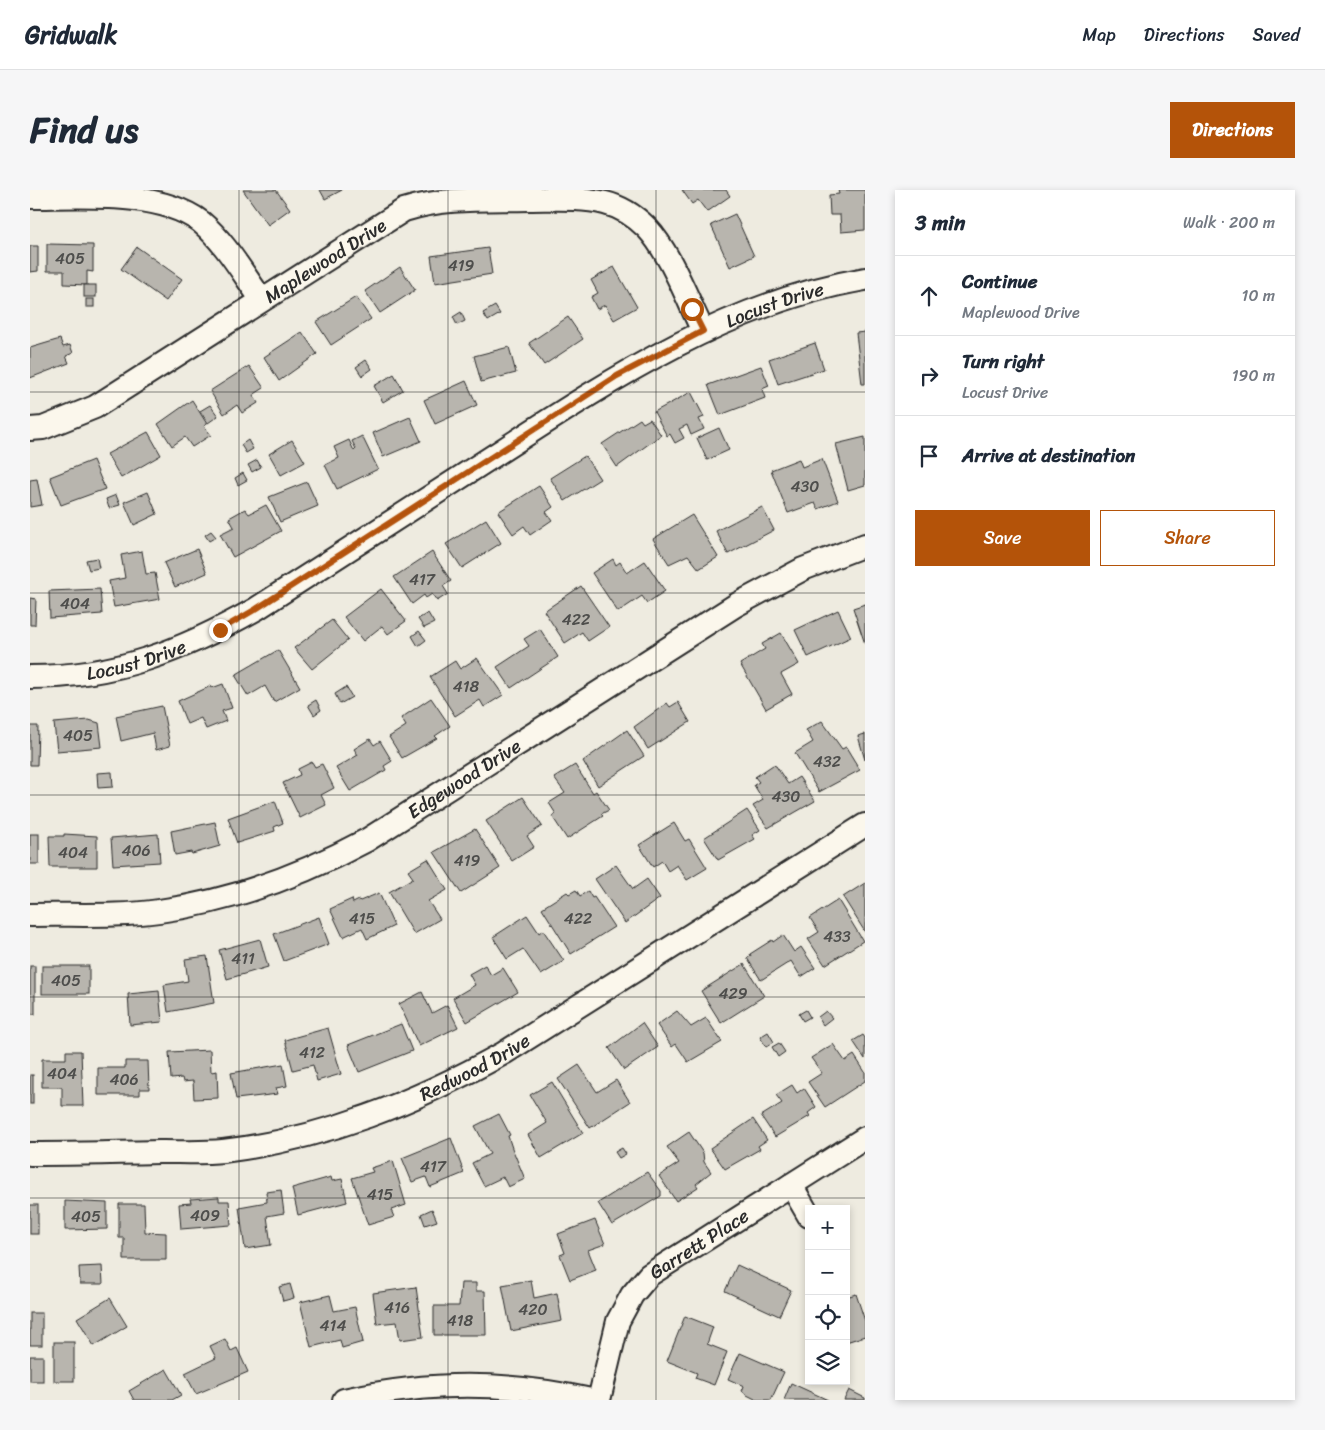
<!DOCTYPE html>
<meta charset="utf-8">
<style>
:root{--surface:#fff;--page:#f6f6f7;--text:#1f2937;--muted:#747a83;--line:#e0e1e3;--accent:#b45309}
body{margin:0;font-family:Sriracha,sans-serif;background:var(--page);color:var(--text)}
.controls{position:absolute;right:15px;bottom:15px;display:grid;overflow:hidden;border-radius:0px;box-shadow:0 2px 8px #0003}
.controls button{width:45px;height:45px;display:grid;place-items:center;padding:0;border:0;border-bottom:1px solid var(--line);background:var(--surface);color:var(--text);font:25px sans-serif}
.stop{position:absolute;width:15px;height:15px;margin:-11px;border:4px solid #b45309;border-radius:50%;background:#fff}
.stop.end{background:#b45309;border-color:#fff;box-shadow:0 1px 5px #0008}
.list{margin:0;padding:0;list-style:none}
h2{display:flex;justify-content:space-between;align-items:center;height:65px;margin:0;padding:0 20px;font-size:21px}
h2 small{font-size:16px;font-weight:400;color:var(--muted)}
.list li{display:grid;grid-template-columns:32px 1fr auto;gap:15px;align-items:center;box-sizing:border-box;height:80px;padding:0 20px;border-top:1px solid var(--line)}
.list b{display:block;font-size:19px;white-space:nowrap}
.list p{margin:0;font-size:16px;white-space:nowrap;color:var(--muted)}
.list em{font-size:16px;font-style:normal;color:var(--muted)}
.actions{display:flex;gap:10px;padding:15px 20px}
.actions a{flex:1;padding:11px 0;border:1px solid var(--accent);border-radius:0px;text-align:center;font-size:18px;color:var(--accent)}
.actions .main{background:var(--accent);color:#fff}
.icon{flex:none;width:28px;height:28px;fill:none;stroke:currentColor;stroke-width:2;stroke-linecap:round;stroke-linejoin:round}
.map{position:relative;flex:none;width:835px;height:1210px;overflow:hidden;border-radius:0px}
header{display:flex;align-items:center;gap:30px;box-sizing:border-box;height:70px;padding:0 25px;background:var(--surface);border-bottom:1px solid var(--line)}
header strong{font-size:24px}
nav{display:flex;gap:28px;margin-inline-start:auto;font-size:18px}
.intro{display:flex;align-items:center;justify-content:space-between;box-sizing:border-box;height:120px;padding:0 30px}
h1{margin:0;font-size:35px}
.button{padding:12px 22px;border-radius:0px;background:var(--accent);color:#fff;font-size:18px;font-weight:700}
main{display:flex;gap:30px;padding:0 30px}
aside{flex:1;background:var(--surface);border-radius:0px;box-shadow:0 2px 8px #0003}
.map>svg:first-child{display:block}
.building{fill:#b8b5ae;stroke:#2b2b2b}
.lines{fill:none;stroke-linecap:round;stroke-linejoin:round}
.minor-casing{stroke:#2b2b2b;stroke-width:26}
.minor{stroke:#fbf7ec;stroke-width:22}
.route{stroke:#b45309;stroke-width:6}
.grid{fill:none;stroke:#2b2b2b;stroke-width:1;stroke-opacity:0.55}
.labels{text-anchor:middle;stroke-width:5;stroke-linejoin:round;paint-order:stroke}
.number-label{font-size:16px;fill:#4e4e4c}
.street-label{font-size:19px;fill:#2b2b2b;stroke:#fbf7ec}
</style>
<header>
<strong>Gridwalk</strong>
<nav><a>Map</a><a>Directions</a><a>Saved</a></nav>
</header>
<div class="intro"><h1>Find us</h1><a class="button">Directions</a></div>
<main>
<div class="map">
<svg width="835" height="1210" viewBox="0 0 835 1210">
<rect width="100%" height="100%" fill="#eeebe0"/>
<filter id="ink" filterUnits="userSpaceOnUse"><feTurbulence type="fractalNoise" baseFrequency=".02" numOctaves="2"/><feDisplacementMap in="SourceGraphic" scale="10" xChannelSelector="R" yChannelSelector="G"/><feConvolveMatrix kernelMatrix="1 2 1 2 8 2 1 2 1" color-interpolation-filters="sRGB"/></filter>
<g filter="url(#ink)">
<g class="building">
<polygon points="213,0 246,0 260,19 238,35"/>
<polygon points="290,0 312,0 295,9"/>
<polygon points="652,0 696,0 700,6 677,22 668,10 662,14"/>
<polygon points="808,0 835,0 835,40 811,42 810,25 800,25 799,5 809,4"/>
<polygon points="705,24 724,66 700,77 681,35"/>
<polygon points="17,54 63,55 63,82 57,81 57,95 34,94 34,81 17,81"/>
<polygon points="0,56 8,56 8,81 0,82"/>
<polygon points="107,57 152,89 136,111 91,79"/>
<polygon points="458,58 462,84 405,93 401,66"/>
<polygon points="370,77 385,100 350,123 335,101"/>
<polygon points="584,77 607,117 584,130 575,115 567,119 561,107 568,103 561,90"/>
<rect x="54" y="95" width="12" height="12"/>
<polygon points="326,107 341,129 301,155 286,132"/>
<rect x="56" y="109" width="8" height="8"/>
<polygon points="465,116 470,124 458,131 453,123"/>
<polygon points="431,122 435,131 427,135 423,127"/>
<polygon points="538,127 553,149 514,175 499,153"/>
<polygon points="272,142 287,164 249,191 234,167"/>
<polygon points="835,142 835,194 832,194 826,143"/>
<polygon points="30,149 33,157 40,155 43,163 36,166 39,173 0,188 0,158"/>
<polygon points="785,153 794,179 748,194 739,169"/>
<polygon points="479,157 486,183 451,192 444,166"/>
<polygon points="336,170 342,179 332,186 326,177"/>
<polygon points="219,176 234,198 223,205 228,213 212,223 207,215 194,224 180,201"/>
<polygon points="731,176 739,196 732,199 735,208 690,225 678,195"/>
<polygon points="364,184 373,200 353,212 344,196"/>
<polygon points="436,191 447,215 405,234 394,210"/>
<polygon points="661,202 674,227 669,229 674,239 661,245 657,235 649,239 654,248 645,253 640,244 637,246 624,222"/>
<polygon points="162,210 177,234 174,236 181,245 162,257 155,247 142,256 128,234"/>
<polygon points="180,215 188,226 178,233 170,221"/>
<polygon points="380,227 391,251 353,267 343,243"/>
<polygon points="610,229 613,233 620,229 631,245 587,277 572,254"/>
<polygon points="689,238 699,260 677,270 667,248"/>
<polygon points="118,242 131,265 91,288 77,264"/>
<polygon points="332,246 348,279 307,299 295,275 309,268 304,257 319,250 324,261 326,259 322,251"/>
<polygon points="835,247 835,295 818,300 806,254"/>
<polygon points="218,250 223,259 216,263 211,255"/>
<polygon points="262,250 275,272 251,285 239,264"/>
<polygon points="555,266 570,289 535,311 520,288"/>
<polygon points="769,269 772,277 792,269 808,311 788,319 785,313 758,323 741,280"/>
<polygon points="63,270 75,299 31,315 20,287"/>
<polygon points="227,270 231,277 222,282 218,275"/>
<polygon points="213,283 217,290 208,295 205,288"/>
<polygon points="7,289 12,315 0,317 0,290"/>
<polygon points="277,292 288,316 250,332 239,307"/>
<polygon points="509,296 523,317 516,322 522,330 500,345 494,336 483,344 468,322"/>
<polygon points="118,302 127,324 104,335 94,312"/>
<polygon points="86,305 90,315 79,318 76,309"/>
<polygon points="236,315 251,341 203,367 190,344 204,337 199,328 215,319 219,324"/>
<polygon points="732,317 744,340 698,364 686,341"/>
<polygon points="662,325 688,367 669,379 658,365 639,374 623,349"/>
<polygon points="456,329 471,353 432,378 416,354"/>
<polygon points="181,341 186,347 179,351 175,345"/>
<polygon points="167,359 177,383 145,397 134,373"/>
<polygon points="112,361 116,384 125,383 130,409 84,417 79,391 95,388 91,365"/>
<polygon points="402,362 421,391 413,396 418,404 407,411 402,404 396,408 394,405 382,414 364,387"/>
<polygon points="67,368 69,378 59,380 56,370"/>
<polygon points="583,369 586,375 590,372 597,383 615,371 635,401 617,413 612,406 588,422 562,383"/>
<polygon points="551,396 579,437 558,451 552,442 535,453 514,421"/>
<polygon points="70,399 72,424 20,428 19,401"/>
<polygon points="351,399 376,431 358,444 352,436 333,451 314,427"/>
<polygon points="0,408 6,409 5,435 0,435"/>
<polygon points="835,414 835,454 823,418"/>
<polygon points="808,420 821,447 778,467 765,440"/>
<polygon points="398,423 404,433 394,438 388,429"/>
<polygon points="302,430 318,450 282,479 264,458"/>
<polygon points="510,439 528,467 481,498 467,477 499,456 494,449"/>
<polygon points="389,441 396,450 388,456 382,446"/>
<polygon points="751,443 769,474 751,484 762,504 736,519 710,474 735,459 732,454"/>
<polygon points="248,460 270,497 244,512 235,496 218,506 205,485"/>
<polygon points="447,468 473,505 454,517 450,510 425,526 400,487 425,471 430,479"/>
<polygon points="193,494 202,518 192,521 196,531 176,539 171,528 157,534 148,511 181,496 182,498"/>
<polygon points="316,497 322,507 310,514 305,504"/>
<polygon points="401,508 420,536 405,546 407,548 372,568 359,547 376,536 371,528"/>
<polygon points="286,510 291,520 284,525 278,515"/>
<polygon points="648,512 660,532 618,559 604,537 637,513 640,517"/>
<polygon points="132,516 140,556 126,560 123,543 91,551 86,526"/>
<polygon points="59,530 69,533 72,557 27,561 24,533"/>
<polygon points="792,531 812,559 816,557 830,580 789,602 765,563 783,552 776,540"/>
<polygon points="0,536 8,536 7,575 0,575"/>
<polygon points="597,540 614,566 568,596 553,571"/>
<polygon points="835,544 835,570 828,546"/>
<polygon points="340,549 344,555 350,551 362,571 354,576 356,580 320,601 306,578 328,565 324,559"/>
<polygon points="282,572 285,577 292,574 304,598 291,605 296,615 270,628 253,593 270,585 268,579"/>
<polygon points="545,575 563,603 566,601 579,620 571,624 573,626 537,649 522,626 526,624 519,613 535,603 524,588"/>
<polygon points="743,575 746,576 758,594 769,587 785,611 738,638 723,616 733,610 724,595 729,592 725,587"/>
<polygon points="82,582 83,597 68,598 67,583"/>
<polygon points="493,607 512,636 497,646 504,657 482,671 456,631"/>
<polygon points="245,611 253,633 244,637 245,641 207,653 198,628"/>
<polygon points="717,620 730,640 722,645 725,649 688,670 674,648"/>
<polygon points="185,632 190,656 162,664 161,662 145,665 141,641"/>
<polygon points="644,633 655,651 659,649 677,678 657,690 647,675 638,681 632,671 623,677 609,655"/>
<polygon points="445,639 470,678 431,703 404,662"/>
<rect x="0" y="644" width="9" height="30"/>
<polygon points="34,644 67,646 67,677 20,677 19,646 34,646"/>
<polygon points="128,644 130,672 83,675 81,648"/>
<polygon points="398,669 417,700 398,711 410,729 384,744 359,702 383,688 378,681"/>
<polygon points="586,675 603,699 617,689 630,708 595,733 565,689"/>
<polygon points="835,693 835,742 813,707"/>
<polygon points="546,700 550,706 558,701 562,708 564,707 584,737 541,764 512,718 537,702 539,704"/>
<polygon points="349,703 364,736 337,749 332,738 313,747 300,719 322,709 323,713 329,710 330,711"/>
<polygon points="808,710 833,751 795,775 778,749 789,742 780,728"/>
<polygon points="497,725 509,743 513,740 534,771 511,785 493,759 477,769 463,747"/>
<polygon points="289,727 299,754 254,771 244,744"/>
<polygon points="753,745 764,762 771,757 785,778 771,787 761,771 731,790 717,768 721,766 720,764 742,750 743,752"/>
<polygon points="230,749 238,777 197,789 189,760"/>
<polygon points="177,766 184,813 138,822 134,795 158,791 155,769"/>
<polygon points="714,774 734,806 691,833 671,801"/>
<polygon points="455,775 461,785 473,778 488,802 437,832 423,808 445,795 439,784"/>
<rect x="0" y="776" width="5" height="48"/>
<rect x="12" y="776" width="47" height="28"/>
<polygon points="129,801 132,832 100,835 98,804"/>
<polygon points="392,802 402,823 417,815 428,837 389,856 369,814"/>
<polygon points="776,820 780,827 773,831 769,824"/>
<polygon points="647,821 661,837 676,828 692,852 658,872 646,854 642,857 627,835"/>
<polygon points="796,821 802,828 793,835 788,827"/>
<polygon points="612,833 628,857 594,880 579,858"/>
<polygon points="371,834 382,861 329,882 318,855"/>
<polygon points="298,838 311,884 287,891 283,875 263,880 255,850"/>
<polygon points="738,842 744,852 736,857 730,847"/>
<polygon points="833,845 835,848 835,869 823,851"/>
<polygon points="749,853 755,862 748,867 742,857"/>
<polygon points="803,854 815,871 824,865 835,882 835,891 795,917 778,892 792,883 781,868"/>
<polygon points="180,860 181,882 187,881 188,908 164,909 163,891 153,892 152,888 141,889 139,862"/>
<polygon points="36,861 51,861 53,916 32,916 32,897 12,897 12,869 36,869"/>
<polygon points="95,871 118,871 119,899 110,899 110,905 68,905 68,878 95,878"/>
<polygon points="253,874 257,896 246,898 248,904 206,909 201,883"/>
<polygon points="549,875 567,902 586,890 600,912 560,938 528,889"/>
<rect x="0" y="885" width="3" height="29"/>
<polygon points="522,892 553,943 511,968 498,945 517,933 500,905"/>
<polygon points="762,895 767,903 774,898 786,917 778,923 780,926 745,947 731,926 752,913 746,905"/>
<polygon points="469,924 480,945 478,946 482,958 495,989 478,997 473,987 454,996 442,973 460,964 445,936"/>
<polygon points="723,929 737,950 728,956 730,959 695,979 680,958"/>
<polygon points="659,942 673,963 674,972 681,982 666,994 668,997 646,1011 629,986 649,973 637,957"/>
<polygon points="421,948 434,983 400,997 396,987 382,992 372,968"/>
<polygon points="592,958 596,964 589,968 585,962"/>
<polygon points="363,971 376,1015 361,1020 364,1027 338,1035 322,988 343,982 341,978"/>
<polygon points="617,982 631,1001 631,1006 582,1035 568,1013"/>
<polygon points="301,987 302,991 312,989 317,1012 268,1025 262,998"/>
<polygon points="251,1000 254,1023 237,1026 241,1055 215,1059 209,1017 237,1012 236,1002"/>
<polygon points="189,1007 189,1011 199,1011 201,1035 151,1039 149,1014 161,1013 160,1009"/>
<polygon points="35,1011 77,1013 77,1039 35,1040"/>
<polygon points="89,1014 114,1014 115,1042 136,1043 136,1070 94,1070 94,1048 89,1048"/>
<rect x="0" y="1015" width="8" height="29"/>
<polygon points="402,1019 407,1031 395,1035 391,1024"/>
<polygon points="565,1030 575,1054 558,1060 566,1080 540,1090 530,1065 535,1063 528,1044"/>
<polygon points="707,1075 761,1100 749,1126 695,1101"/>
<polygon points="72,1076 73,1094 50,1094 49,1077"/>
<polygon points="501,1090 504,1108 527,1103 532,1131 481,1141 472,1095"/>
<polygon points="431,1093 446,1093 446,1101 455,1101 456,1145 404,1145 404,1116 429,1116"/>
<polygon points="260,1094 264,1108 253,1111 249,1097"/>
<polygon points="386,1097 393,1147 370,1150 367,1132 347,1134 343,1103"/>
<polygon points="826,1104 835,1131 835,1146 816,1152 816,1107"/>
<polygon points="300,1105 304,1121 325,1117 333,1152 312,1158 310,1150 281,1157 270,1112"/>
<polygon points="80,1108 97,1136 64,1156 47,1128"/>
<rect x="0" y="1123" width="12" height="32"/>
<polygon points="655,1126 683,1137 677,1154 697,1162 684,1195 665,1188 667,1183 637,1171"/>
<polygon points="195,1149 201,1161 207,1158 218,1182 166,1204 155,1183 186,1168 180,1156"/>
<rect x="24" y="1152" width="20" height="39"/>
<polygon points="710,1163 754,1182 741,1210 727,1210 717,1205 712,1201 714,1196 698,1189"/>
<rect x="0" y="1166" width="13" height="25"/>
<polygon points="136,1179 151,1205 142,1210 104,1210 99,1201"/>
<polygon points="761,1193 798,1210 754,1210"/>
<polygon points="819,1200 835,1208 835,1210 814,1210"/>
</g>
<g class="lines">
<defs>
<g id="minor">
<path d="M0,7C52,7 129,0 171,32C196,53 213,84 232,110"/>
<path id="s1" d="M0,239L13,238L65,217L374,20C415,7 456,10 499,9C524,9 550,7 575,13C591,17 605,26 617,38C640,62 658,111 673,141"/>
<path id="s2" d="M0,487C86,487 152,461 226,419C306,368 385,316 465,265C579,191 698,112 835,89"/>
<path id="s3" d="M0,725C43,724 87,727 129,721C202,711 272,685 337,650L706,415L773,379L835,355"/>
<path id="s4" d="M0,964C44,964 88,963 133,962C153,962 173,963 193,961C294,949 386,912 474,863L835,635"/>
<polyline points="761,995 779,1026"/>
<path d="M314,1210C399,1191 476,1191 561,1210"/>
<path id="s5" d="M569,1210L588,1131L602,1105L619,1085L835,948"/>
</g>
</defs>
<use href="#minor" class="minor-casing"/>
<use href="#minor" class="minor"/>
</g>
</g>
<g class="lines" filter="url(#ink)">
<polyline class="route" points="190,440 226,419 587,186 673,141 662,119"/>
</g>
<path class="grid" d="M209,0V1210M418,0V1210M626,0V1210M0,202H835M0,403H835M0,605H835M0,807H835M0,1008H835"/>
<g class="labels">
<g class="number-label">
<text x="40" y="74">405</text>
<text x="431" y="81">419</text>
<text x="775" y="302">430</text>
<text x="392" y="395">417</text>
<text x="45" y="419">404</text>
<text x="546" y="435">422</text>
<text x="436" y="502">418</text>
<text x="48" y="551">405</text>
<text x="797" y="577">432</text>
<text x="756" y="612">430</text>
<text x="106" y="666">406</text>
<text x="43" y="668">404</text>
<text x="437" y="676">419</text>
<text x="332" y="734">415</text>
<text x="548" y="734">422</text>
<text x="807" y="752">433</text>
<text x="213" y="774">411</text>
<text x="36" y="796">405</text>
<text x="703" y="809">429</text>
<text x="282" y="868">412</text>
<text x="32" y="889">404</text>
<text x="94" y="895">406</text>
<text x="403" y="982">417</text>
<text x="350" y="1010">415</text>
<text x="175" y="1031">409</text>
<text x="56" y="1032">405</text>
<text x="367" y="1123">416</text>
<text x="503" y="1125">420</text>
<text x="430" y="1136">418</text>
<text x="303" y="1141">414</text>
</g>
<g class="street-label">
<text dy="7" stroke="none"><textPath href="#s1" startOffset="342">Maplewood Drive</textPath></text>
<text dy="7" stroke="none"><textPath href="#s2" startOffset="842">Locust Drive</textPath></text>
<text dy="7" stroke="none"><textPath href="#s2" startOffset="108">Locust Drive</textPath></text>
<text dy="7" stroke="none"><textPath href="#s3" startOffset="465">Edgewood Drive</textPath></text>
<text dy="7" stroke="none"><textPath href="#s4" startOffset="460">Redwood Drive</textPath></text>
<text dy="7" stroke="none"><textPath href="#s5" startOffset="196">Garrett Place</textPath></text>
</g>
</g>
</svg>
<div class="controls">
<button>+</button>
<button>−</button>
<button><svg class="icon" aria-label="locate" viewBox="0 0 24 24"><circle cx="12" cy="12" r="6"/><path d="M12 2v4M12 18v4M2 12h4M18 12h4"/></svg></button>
<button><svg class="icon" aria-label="layers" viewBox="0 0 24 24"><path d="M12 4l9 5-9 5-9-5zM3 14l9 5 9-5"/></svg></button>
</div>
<div class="stop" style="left:662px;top:119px"></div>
<div class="stop end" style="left:190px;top:440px"></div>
</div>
<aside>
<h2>3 min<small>Walk · 200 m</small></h2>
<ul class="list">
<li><svg class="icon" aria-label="ahead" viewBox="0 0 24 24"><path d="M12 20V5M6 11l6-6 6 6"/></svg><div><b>Continue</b><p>Maplewood Drive</p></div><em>10 m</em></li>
<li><svg class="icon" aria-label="right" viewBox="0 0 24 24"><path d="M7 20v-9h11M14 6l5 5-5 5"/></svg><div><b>Turn right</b><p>Locust Drive</p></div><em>190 m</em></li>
<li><svg class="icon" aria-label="arrive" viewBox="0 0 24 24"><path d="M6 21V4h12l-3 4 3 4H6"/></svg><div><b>Arrive at destination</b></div></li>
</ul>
<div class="actions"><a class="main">Save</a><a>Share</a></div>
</aside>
</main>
